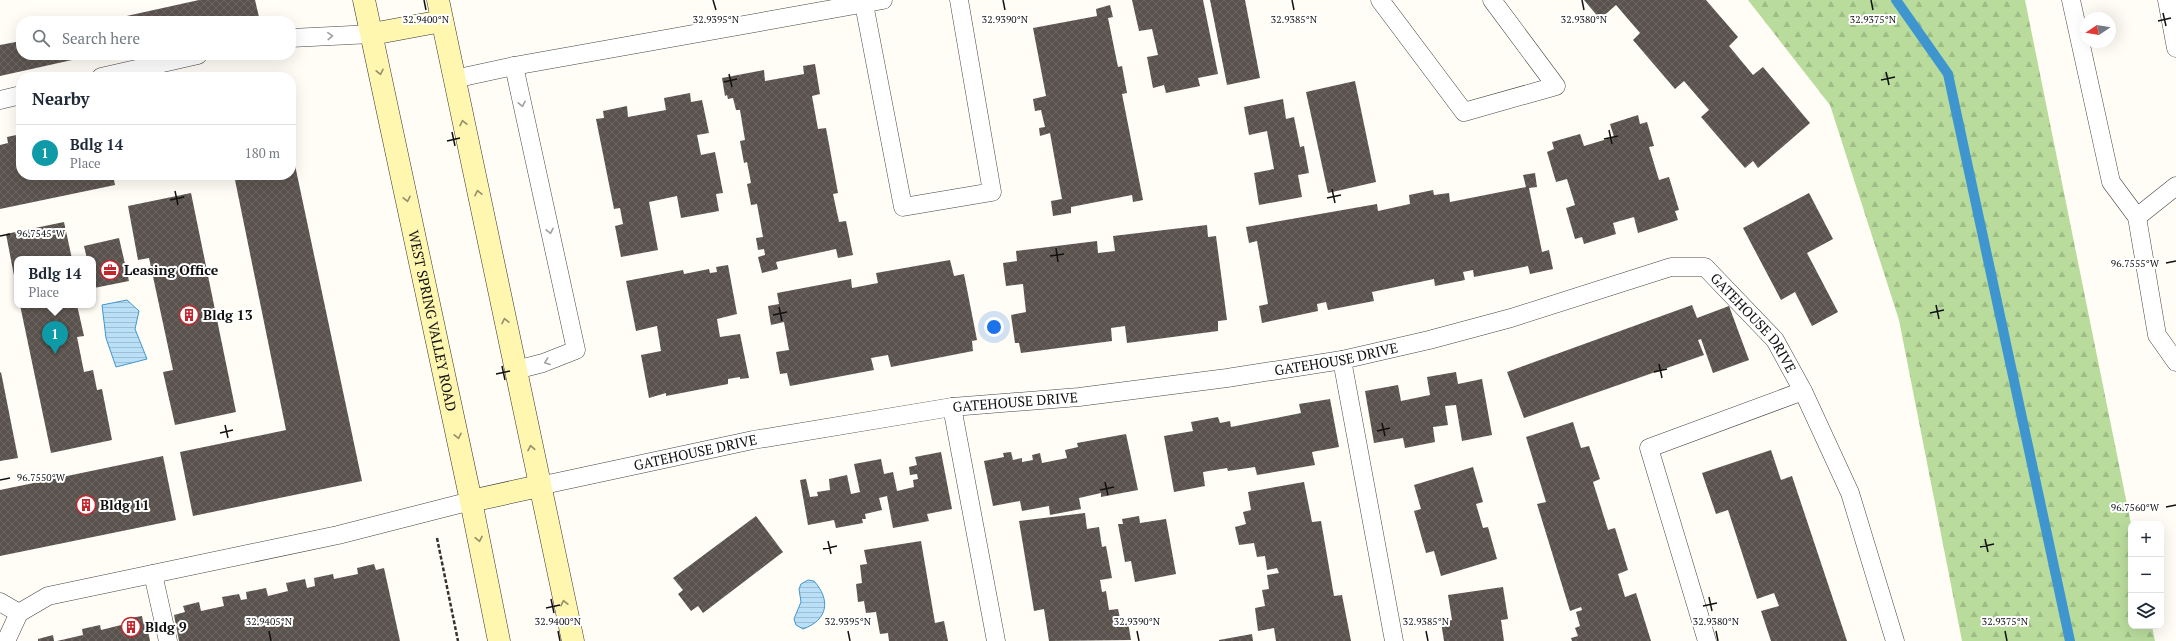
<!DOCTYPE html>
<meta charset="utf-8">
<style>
:root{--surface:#fff;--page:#f2f2f3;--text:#1f2937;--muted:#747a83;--line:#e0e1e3;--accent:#2563eb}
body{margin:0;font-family:"PT Serif",serif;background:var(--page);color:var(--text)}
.controls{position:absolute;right:12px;bottom:12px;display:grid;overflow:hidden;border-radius:8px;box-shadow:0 4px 16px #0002}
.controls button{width:36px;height:36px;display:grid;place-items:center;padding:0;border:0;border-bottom:1px solid var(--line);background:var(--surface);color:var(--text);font:20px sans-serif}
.compass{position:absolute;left:2080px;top:12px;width:36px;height:36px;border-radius:50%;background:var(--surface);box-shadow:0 4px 16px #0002;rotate:258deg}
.you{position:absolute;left:994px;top:327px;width:14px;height:14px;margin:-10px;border:3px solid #fff;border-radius:50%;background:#1a73e8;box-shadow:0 0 0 6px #1a73e833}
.badge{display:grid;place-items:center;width:26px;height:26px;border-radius:50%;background:var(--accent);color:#fff;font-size:13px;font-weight:700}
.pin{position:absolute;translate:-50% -33px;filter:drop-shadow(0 1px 2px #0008)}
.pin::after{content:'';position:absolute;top:21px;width:14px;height:12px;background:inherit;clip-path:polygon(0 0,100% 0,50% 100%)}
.popup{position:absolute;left:14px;top:256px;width:82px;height:52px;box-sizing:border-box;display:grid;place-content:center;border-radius:8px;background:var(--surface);filter:drop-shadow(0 1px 3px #0005);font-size:13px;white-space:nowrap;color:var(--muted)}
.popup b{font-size:15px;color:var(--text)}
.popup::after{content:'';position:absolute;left:50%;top:100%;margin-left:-8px;border:8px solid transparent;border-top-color:var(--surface)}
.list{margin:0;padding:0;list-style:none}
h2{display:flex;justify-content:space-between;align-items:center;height:52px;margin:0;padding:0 16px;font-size:17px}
h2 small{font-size:13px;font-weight:400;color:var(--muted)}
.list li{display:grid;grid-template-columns:26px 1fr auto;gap:12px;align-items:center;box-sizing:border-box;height:56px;padding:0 16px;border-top:1px solid var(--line)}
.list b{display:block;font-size:15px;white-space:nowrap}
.list p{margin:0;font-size:13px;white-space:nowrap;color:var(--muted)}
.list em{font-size:13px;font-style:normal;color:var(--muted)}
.icon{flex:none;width:22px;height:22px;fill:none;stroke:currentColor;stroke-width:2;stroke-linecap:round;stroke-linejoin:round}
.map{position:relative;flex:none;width:2176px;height:641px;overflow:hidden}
.search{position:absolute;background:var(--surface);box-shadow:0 4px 16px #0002;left:16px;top:16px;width:280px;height:44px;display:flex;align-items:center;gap:10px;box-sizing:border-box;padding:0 14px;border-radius:16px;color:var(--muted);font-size:15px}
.panel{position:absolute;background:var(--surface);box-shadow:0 4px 16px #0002;left:16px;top:72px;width:280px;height:108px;border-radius:16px}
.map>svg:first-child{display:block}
.forest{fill:url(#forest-firs)}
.water{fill:url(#water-rules);stroke:#3f96cf}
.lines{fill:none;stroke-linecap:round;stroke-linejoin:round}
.stream{stroke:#3f96cf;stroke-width:10}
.building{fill:url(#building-cross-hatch)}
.lane-casing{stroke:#444;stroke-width:19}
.secondary-casing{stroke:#333;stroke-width:23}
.path{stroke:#333;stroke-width:2.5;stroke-dasharray:4 2;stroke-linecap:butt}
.lane{stroke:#fff;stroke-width:18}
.secondary{stroke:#fff6b0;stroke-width:22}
.oneway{stroke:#a0a0a0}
.oneway2{stroke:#948f68}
.ticks{fill:none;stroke:#111;stroke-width:1.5}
.labels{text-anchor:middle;stroke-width:4;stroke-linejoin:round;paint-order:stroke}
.poi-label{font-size:14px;font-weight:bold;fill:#111;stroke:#fff;text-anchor:start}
.street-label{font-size:14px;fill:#111;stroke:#fff}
.ticks-label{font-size:10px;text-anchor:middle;fill:#111;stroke:#fff;stroke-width:4;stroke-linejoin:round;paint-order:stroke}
</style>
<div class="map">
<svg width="2176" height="641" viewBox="0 0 2176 641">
<defs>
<pattern id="forest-firs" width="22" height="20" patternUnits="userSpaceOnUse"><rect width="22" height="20" fill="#b9dc9c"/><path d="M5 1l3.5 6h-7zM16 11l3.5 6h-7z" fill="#9ebc85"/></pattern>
<pattern id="water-rules" width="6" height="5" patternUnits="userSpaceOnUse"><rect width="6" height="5" fill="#b9e0f7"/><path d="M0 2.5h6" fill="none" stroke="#9ebfd3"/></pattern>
<pattern id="building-cross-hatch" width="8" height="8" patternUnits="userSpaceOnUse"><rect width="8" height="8" fill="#5a524d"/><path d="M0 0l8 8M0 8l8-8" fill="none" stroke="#6d6662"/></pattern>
</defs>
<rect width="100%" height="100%" fill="#fffdf5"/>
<polygon class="forest" points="1748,0 2025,0 2131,524 2131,626 2152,626 2155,641 1962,641 1899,320 1830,105"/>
<g class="water">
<polygon points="127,300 139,311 135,329 147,359 116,367 106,338 102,305"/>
<path d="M808,580L814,581C831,600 828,620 803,629L796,625L794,619L801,602L799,589L801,584Z"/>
</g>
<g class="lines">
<polyline class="stream" points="1896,0 1948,74 2070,641"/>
</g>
<g class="building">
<polygon points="199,0 255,0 259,17 241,21 104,21"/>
<polygon points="1132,0 1203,0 1218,74 1198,78 1200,86 1166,93 1164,85 1153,88 1147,57 1158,55 1152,29 1139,31"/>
<polygon points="1210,0 1245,0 1260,78 1227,85"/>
<polygon points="1584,0 1706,0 1738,37 1729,46 1753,75 1763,67 1810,123 1758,168 1753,161 1745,168 1701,117 1709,110 1684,81 1675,89 1633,40 1640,33 1616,5 1600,19"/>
<polygon points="1110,5 1113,17 1108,18 1118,67 1122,66 1127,93 1122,94 1143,200 1133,202 1132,195 1071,207 1071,213 1053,216 1051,201 1062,199 1050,133 1040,136 1039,128 1045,127 1041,110 1035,111 1033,99 1046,96 1033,28 1097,16 1096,9"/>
<polygon points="21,41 21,55 90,56 0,76 0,45"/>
<polygon points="815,64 820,94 812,96 818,129 826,128 838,193 833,194 839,222 846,221 853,255 838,258 836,249 776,262 778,269 762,273 758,257 765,255 764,249 758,250 756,238 763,237 757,204 751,205 747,184 751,183 747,162 744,163 740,141 745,140 740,110 736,110 733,98 728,99 727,95 725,96 722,78 764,70 765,81 804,74 803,66"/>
<polygon points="1355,81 1376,182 1328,193 1306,92"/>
<polygon points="690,93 691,102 702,100 709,133 697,135 701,155 715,152 723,193 716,194 719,211 681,218 677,196 649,202 658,250 621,257 615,226 623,224 620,208 614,209 596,119 604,118 603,111 627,106 628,117 666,110 664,98"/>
<polygon points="1283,99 1286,119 1294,117 1300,147 1304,146 1309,173 1298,175 1302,197 1259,205 1254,173 1274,169 1267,131 1249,135 1244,107"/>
<polygon points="1638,115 1640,124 1647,122 1654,146 1649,147 1659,180 1669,177 1679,210 1675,211 1678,220 1638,233 1634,217 1613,223 1616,234 1584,244 1582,237 1575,239 1566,208 1575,205 1567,179 1556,182 1547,152 1554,149 1552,142 1580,134 1584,146 1614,137 1610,124"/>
<polygon points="21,134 21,175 113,175 115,185 0,209 0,145 8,143 7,137"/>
<polygon points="292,151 362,481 193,516 180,452 286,430 234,175 291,175"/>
<polygon points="1535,173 1537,187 1529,188 1542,252 1549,250 1553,269 1530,274 1528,266 1474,277 1473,270 1463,272 1465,280 1435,286 1434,279 1372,292 1374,301 1328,310 1326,302 1317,304 1318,311 1262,323 1259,306 1268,304 1257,241 1249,243 1246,227 1377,204 1378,211 1410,204 1409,195 1433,190 1434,195 1449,193 1450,202 1526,187 1523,175"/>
<polygon points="121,175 143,175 143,176 122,180"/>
<polygon points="191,193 236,412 175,425 163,372 173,370 149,258 138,260 128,206"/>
<polygon points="1809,193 1833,239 1807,253 1838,312 1812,326 1795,292 1781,300 1743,228"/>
<polygon points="64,222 72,259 17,259 16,286 6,234"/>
<polygon points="1207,225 1208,237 1216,236 1227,320 1218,321 1218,331 1127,343 1125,326 1111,328 1112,341 1021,353 1019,343 1015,343 1011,315 1026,312 1023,284 1006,286 1003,263 1017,261 1016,251 1097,241 1098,253 1115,251 1113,236"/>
<polygon points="119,238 129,281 94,288 93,259 87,259 84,246"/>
<polygon points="950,260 954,276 964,274 977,340 972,341 973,351 891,367 888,355 871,358 874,370 790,386 787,373 780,374 776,352 789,350 784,322 771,325 768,306 779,304 777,293 851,279 852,288 878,283 876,273"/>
<polygon points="728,265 737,314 717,319 720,337 740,334 749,378 740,379 740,377 728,379 728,384 666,396 666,393 649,398 641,355 661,351 657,326 636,331 626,281 683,270 684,274 709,269 710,273 717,272 716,267"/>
<polygon points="20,305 77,305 84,336 77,337 84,372 93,370 97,390 102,389 112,440 51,453"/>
<polygon points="1692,305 1697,318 1729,306 1749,360 1713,373 1701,339 1698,340 1704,355 1524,418 1507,372"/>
<polygon points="1,372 18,458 0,461 0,373"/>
<polygon points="1456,372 1458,384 1482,379 1492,435 1462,441 1456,405 1445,406 1448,425 1433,427 1435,442 1405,448 1403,438 1374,443 1365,391 1398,385 1401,401 1430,395 1427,377"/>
<polygon points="1330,399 1339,447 1312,452 1315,465 1257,475 1255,467 1228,471 1227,468 1203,472 1205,486 1174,492 1164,436 1193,431 1191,422 1218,417 1220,423 1230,421 1231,427 1301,413 1299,404"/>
<polygon points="1573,422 1581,448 1589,446 1600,479 1593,482 1608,530 1615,528 1628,570 1618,574 1625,597 1636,593 1651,641 1572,641 1571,638 1578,636 1575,628 1580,626 1576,612 1582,610 1581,607 1570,611 1537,504 1546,502 1526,437"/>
<polygon points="1126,434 1138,490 1101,497 1101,493 1079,498 1081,509 1050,515 1049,506 1022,511 1020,501 993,506 984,461 1004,457 1003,453 1011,452 1013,460 1022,458 1022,462 1033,460 1032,455 1040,453 1042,463 1067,458 1065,450 1078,447 1077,443"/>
<polygon points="1771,450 1781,480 1792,476 1847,641 1771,641 1761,611 1779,606 1774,593 1757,599 1728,510 1716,514 1702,473"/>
<polygon points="941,452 952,509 927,514 929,521 893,528 887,496 879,498 882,510 865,514 866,519 862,519 863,523 836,528 834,520 808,525 800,480 806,479 810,497 818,496 817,492 830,490 829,479 847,475 851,494 860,492 854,464 881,459 884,474 893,472 897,491 914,487 913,480 918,479 917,474 910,475 909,467 917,465 915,457"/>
<polygon points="163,456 176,520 0,556 0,490"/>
<polygon points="1473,467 1483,502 1476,504 1483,528 1488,527 1497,559 1441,576 1434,551 1426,553 1414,511 1421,509 1414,485"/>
<polygon points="1304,482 1312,522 1321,521 1334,596 1342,595 1351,641 1276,641 1274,628 1258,631 1255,608 1265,606 1262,590 1269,589 1267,575 1279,573 1277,568 1267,570 1265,556 1257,557 1254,543 1239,545 1235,527 1246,524 1243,512 1251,510 1248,492"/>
<polygon points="1085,513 1087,529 1099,527 1102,547 1106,546 1112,578 1100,580 1102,592 1106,591 1109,610 1118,609 1121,623 1128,622 1131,640 1049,641 1044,609 1034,611 1019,521"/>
<polygon points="756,516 783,552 703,613 698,606 691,611 678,594 683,590 673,578"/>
<polygon points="1139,516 1140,523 1166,519 1176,574 1135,582 1131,561 1125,562 1118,524 1123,524 1122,519"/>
<polygon points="921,541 935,623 944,621 948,641 889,641 888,633 880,634 876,612 866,613 864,601 858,602 856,584 862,583 860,565 867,564 864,550"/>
<polygon points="374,564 376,570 384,568 400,641 179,641 174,615 185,612 183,606 199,602 201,611 224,606 222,597 239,594 241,600 247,599 246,592 266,588 268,596 288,591 286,583 305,579 307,588 315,586 314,578 333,574 334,579 358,574 357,568"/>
<polygon points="1503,587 1508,619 1501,620 1504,641 1444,641 1441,622 1452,620 1448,595"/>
<polygon points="142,616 143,622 146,621 150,641 57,641 83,635 82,629 100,625 101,630 125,624 124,619"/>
<polygon points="1252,634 1253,641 1219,641 1219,640"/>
<polygon points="53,635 54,641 38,641 38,639"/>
</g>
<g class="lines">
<defs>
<g id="lane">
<polyline points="1380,0 1464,112 1556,86 1492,0"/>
<polyline points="2071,0 2111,182 2137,217 2157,335 2176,362"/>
<polyline points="2167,0 2176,48"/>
<polyline points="864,4 903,207 992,192 959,0"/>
<polyline points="291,38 372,34"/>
<polyline points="514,66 576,350 543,363 516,370"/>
<polyline points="101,77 198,55"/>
<polyline points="454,79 514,66 883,0"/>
<polyline points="0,100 21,95"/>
<polyline points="2137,217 2176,186"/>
<polyline points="1342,360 1394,641"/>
<polyline points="952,407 996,641"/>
<path id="s1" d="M539,486L753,440L952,407L1079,397L1227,378L1342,360L1429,340L1511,318L1671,267H1705L1775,340L1803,391L1850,493L1895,641"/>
<polyline points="153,574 168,641"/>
<polyline points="0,602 19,613"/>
<polyline points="6,641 19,613 48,596 338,535 471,501"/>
<polyline points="1707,641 1649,448 1803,391"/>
</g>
<g id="secondary">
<path id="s2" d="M364,0L471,501L499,641"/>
<polyline points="438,0 573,641"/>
<polyline points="372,34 442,21"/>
<polyline points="471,501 539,486"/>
</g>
</defs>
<use href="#lane" class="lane-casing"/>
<use href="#secondary" class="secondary-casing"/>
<polyline class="path" points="437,538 458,641"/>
<use href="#lane" class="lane"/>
<use href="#secondary" class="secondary"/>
</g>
<defs><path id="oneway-chevron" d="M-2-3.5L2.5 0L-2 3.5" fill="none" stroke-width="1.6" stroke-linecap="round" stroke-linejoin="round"/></defs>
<g class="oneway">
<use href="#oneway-chevron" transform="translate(330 36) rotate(-3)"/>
<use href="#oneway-chevron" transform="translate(522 104) rotate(78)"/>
<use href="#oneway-chevron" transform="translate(550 231) rotate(78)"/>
<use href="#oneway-chevron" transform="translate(547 362) rotate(160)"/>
</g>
<g class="oneway2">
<use href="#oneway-chevron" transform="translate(380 72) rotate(78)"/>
<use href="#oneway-chevron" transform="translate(463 123) rotate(-102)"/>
<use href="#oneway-chevron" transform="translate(478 193) rotate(-102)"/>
<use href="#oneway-chevron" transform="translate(407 199) rotate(78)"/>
<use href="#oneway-chevron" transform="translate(505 321) rotate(-102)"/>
<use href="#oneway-chevron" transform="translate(458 436) rotate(78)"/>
<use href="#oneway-chevron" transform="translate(531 448) rotate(-101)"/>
<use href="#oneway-chevron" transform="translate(479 539) rotate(79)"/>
<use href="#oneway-chevron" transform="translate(564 603) rotate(-102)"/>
</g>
<path class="ticks" d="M424,0L426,10M713,0L716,10M1003,0L1005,10M1292,0L1294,10M1582,0L1584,10M1871,0L1873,10M2163,13L2166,26M2158,21L2171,18M1886,72L1889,85M729,74L732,87M1881,80L1895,77M724,82L737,79M1609,130L1612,144M452,132L455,146M1604,139L1618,136M447,141L460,138M1332,189L1335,203M175,191L178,205M1327,198L1341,195M170,200L184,197M0,236L10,234M1056,248L1058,262M1050,256L1064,254M2166,263L2176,261M1936,305L1939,319M779,307L782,321M1930,313L1944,310M773,315L787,312M1659,364L1662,378M502,366L505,380M1654,372L1667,369M496,374L510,371M1382,423L1385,436M225,425L228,438M1377,431L1390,428M220,433L233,430M0,480L10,478M1105,482L1108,495M1100,490L1114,487M2166,507L2176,505M1985,539L1988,552M828,541L831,554M1980,547L1994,544M823,549L837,546M1709,597L1712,611M551,599L554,613M1703,606L1717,603M546,608L560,605M269,631L271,641M558,631L560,641M848,631L850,641M1137,631L1139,641M1426,631L1428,641M1716,631L1718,641M2005,631L2007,641"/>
<defs>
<symbol id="office-ring" viewBox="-11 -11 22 22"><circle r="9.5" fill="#fff" stroke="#c4262e" stroke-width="1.5"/><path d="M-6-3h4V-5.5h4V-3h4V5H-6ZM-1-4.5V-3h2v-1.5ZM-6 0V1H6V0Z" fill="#c4262e"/></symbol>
<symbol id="building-ring" viewBox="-11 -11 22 22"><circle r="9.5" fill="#fff" stroke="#c4262e" stroke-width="1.5"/><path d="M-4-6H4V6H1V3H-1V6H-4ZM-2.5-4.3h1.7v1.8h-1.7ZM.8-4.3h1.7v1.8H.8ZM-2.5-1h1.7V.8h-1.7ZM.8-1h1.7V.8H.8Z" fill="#c4262e"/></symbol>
</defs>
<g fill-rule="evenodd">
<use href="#office-ring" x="99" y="259" width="22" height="22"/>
<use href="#building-ring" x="178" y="304" width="22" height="22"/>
<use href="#building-ring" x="75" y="494" width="22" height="22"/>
<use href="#building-ring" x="120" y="616" width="22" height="22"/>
</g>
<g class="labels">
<g class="poi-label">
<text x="124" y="275">Leasing Office</text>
<text x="203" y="320">Bldg 13</text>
<text x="100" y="510">Bldg 11</text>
<text x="145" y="632">Bldg 9</text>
</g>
<g class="street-label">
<text dy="5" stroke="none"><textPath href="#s2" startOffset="328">WEST SPRING VALLEY ROAD</textPath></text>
<text dy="5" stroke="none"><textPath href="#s1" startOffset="1264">GATEHOUSE DRIVE</textPath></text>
<text dy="5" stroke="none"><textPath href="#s1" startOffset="808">GATEHOUSE DRIVE</textPath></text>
<text dy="5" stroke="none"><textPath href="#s1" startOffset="484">GATEHOUSE DRIVE</textPath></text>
<text dy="5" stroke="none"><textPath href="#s1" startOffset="160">GATEHOUSE DRIVE</textPath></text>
</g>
</g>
<g class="ticks-label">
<text x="1005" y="23">32.9390°N</text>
<text x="1584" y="23">32.9380°N</text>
<text x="1873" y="23">32.9375°N</text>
<text x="426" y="23">32.9400°N</text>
<text x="716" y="23">32.9395°N</text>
<text x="1294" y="23">32.9385°N</text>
<text x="41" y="237">96.7545°W</text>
<text x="2135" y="267">96.7555°W</text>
<text x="41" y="481">96.7550°W</text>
<text x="2135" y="511">96.7560°W</text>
<text x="269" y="625">32.9405°N</text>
<text x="558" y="625">32.9400°N</text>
<text x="848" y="625">32.9395°N</text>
<text x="1137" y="625">32.9390°N</text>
<text x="1426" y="625">32.9385°N</text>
<text x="1716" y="625">32.9380°N</text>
<text x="2005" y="625">32.9375°N</text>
</g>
</svg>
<div class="controls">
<button>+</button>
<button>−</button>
<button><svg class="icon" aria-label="layers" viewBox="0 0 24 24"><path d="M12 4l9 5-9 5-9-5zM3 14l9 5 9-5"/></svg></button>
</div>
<svg class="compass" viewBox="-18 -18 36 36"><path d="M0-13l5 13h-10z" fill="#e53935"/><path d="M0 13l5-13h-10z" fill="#747a83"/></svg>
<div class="you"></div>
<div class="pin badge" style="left:55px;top:354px;background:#0f9aa8">1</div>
<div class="popup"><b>Bdlg 14</b>Place</div>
<div class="search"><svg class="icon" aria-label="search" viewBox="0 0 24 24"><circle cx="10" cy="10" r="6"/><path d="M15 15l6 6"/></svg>Search here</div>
<section class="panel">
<h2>Nearby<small></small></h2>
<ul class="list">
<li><span class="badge" style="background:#0f9aa8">1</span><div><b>Bdlg 14</b><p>Place</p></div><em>180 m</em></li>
</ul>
</section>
</div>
